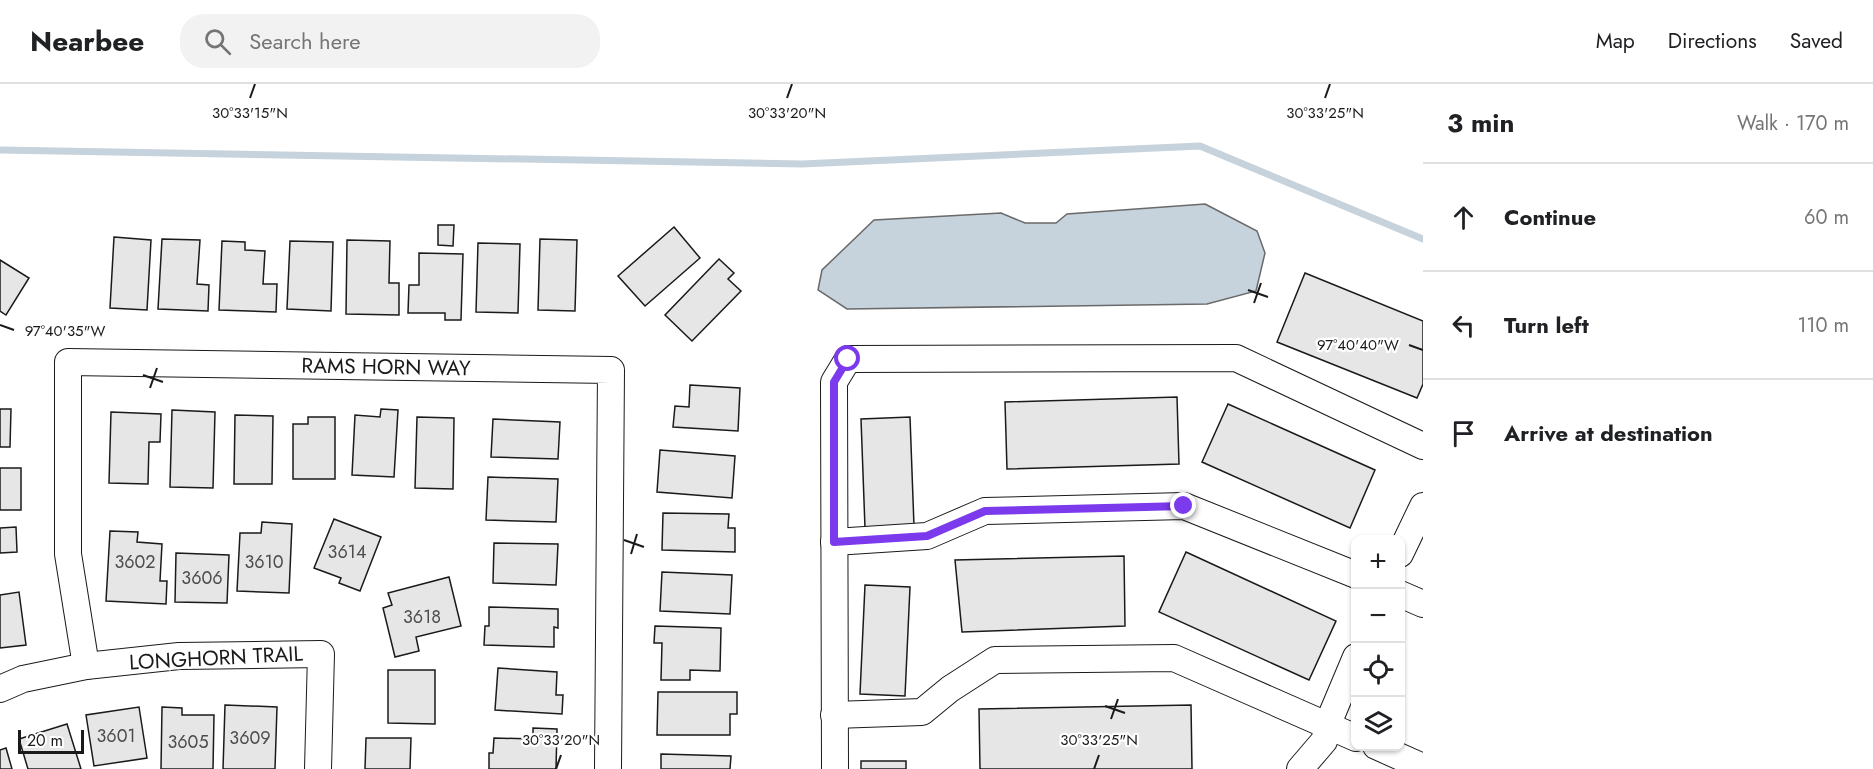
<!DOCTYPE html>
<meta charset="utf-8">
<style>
:root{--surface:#fff;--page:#f2f2f2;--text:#202124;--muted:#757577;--line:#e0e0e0}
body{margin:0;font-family:Jost,sans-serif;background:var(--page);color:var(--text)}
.controls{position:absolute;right:18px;bottom:18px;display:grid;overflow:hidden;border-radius:12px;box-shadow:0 2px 4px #0004}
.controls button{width:54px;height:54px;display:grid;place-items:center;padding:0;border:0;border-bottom:2px solid var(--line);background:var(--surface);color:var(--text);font:30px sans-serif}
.scale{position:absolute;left:18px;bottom:15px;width:66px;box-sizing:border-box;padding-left:6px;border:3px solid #1a1a1a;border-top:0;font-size:16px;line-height:21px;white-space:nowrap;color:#1a1a1a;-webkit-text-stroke:4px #fff;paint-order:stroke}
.stop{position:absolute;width:18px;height:18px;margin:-14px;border:4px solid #7c3aed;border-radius:50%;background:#fff}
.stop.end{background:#7c3aed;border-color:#fff;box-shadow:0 2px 6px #0008}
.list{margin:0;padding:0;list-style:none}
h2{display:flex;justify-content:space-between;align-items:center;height:78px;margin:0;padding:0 24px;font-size:26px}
h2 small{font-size:20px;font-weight:400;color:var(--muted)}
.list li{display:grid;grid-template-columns:39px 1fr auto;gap:18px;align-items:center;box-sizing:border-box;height:108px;padding:0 24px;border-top:2px solid var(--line)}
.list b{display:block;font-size:22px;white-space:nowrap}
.list em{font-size:20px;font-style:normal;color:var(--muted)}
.icon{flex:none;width:33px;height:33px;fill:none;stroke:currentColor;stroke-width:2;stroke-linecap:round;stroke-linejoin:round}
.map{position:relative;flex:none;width:1423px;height:685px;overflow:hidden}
header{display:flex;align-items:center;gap:36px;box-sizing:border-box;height:84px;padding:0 30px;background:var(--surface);border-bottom:2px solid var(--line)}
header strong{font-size:28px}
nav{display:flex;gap:33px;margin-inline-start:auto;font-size:21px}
.search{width:420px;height:54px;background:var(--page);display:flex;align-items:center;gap:15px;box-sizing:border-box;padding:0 21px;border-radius:24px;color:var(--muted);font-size:22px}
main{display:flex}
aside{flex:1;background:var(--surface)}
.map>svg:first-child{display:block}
.water{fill:#c6d2dc;stroke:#6a6a6a;stroke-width:1.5}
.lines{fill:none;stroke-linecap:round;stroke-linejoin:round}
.stream{stroke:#c6d2dc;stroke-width:7}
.building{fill:#e6e6e6;stroke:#1a1a1a;stroke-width:1.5}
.minor-casing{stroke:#1a1a1a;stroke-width:28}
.minor{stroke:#fff;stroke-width:26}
.route{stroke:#7c3aed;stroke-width:8}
.ticks{fill:none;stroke:#1a1a1a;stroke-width:2}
.labels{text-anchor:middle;stroke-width:4.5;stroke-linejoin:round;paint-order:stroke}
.number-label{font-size:18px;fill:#4d4d4d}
.street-label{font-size:21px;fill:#1a1a1a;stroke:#fff}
.ticks-label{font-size:15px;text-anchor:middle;fill:#1a1a1a;stroke:#fff;stroke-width:4.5;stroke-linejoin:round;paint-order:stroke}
</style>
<header>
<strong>Nearbee</strong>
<div class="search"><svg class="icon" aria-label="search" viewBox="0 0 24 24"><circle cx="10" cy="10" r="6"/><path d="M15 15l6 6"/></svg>Search here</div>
<nav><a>Map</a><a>Directions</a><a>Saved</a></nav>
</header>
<main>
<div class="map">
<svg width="1423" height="685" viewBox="0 0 1423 685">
<rect width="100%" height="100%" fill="#fff"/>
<polygon class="water" points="1205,120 1257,147 1265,169 1256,207 1207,220 847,225 818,206 822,186 874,136 1001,129 1025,139 1056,139 1067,130"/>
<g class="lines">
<polyline class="stream" points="0,66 802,80 1200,62 1423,155"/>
</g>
<g class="building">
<polygon points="438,141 454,141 453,162 438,161"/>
<polygon points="674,143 700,174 645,222 618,192"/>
<polygon points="114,153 151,156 147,226 110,224"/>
<polygon points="162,155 200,156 197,200 209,201 208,227 158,225"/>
<polygon points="540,155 577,156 575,227 538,226"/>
<polygon points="347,156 390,157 389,199 399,199 399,231 346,230"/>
<polygon points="222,157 245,158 245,166 265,167 263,200 277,200 276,228 219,226"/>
<polygon points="290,157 333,158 331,227 287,225"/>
<polygon points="478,159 520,160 518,229 476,228"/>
<polygon points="419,169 463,170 461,236 445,236 445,229 408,229 409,201 419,201"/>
<polygon points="719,175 734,189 728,195 741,207 692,257 665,231"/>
<polygon points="0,176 29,194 6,231 0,227"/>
<polygon points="1305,189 1423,237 1423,300 1417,314 1277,258"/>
<polygon points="690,301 740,304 738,347 673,343 675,322 689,323"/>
<polygon points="1177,313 1179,380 1007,385 1005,318"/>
<polygon points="1228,320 1375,386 1350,444 1202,378"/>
<polygon points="0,325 11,325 10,363 0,363"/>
<polygon points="381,325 398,326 394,393 352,391 355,331 380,333"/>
<polygon points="172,326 215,328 213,404 170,403"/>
<polygon points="111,328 161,330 160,358 149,358 148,400 109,399"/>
<polygon points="235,331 273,332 272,400 234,400"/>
<polygon points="308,333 335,333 335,395 293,395 293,340 308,340"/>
<polygon points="417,333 454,334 453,405 415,404"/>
<polygon points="910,333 914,442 865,444 861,335"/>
<polygon points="493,335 560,338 558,375 491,373"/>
<polygon points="660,366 735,372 732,414 657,408"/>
<rect x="0" y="384" width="21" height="42"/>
<polygon points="488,393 558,395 556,438 486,436"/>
<polygon points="663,429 729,430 728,444 735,444 735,468 662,466"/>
<polygon points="334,435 381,453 360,507 339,499 341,494 314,484"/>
<polygon points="262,438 292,440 289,509 237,507 240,449 261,449"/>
<polygon points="16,443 17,468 0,469 0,444"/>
<polygon points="110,447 138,448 137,458 162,460 160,497 167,497 166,520 106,517"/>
<polygon points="494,459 558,460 556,501 493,499"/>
<polygon points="1186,468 1336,537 1309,596 1159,528"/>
<polygon points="176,469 229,471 227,519 175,518"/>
<polygon points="1124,472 1125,542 962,548 955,476"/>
<polygon points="662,488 732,491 730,530 660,527"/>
<polygon points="449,493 461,542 416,553 419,567 395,573 383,524 392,521 388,509"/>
<polygon points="865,501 910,503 905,612 860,610"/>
<polygon points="19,508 26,561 0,564 0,511"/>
<polygon points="489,523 558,525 558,544 554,543 554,563 484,561 485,542 489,542"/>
<polygon points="655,542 721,544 720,587 690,586 690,596 661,596 662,559 654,559"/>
<polygon points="498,584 557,588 556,611 563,611 562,630 495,626"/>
<polygon points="388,586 435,586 435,640 388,639"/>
<polygon points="658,608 737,608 737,630 730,630 730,651 657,651"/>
<polygon points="225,621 277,623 275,685 223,685"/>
<polygon points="1191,621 1192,685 980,685 979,625"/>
<polygon points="139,623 147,674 94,682 86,631"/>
<polygon points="162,623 182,624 182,631 214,631 213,685 161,685"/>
<polygon points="67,640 81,685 28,685 19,655"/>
<polygon points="533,644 557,645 556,685 489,685 489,669 493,669 494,654 533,655"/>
<polygon points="366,654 411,654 410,685 365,685"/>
<polygon points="6,664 12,685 0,685 0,666"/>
<polygon points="661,670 731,672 730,685 661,685"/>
<rect x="861" y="677" width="45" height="8"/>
</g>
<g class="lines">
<defs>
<g id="minor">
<polyline points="834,458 927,452 985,427 1184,422 1356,491"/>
<polyline points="1400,470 1423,422"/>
<polyline points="1400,510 1423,520"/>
<polyline points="86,582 68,470 68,278 611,286 608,685"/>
<polyline points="0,605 23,595 86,582 179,572 321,570 318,685"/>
<polyline points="834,631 922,628 950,605 995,576 1174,574 1356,654"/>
<polyline points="1376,662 1423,683"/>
<polyline points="835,685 834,298 848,275 1236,274 1423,362"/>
<polyline points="1300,685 1324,657 1332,630 1356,573"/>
</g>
</defs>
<use href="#minor" class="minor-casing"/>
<use href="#minor" class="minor"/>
</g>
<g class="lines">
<polyline class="route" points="848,275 834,298 834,458 927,452 985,427 1184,422"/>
</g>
<path class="ticks" d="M250,14L255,0M787,14L792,0M1325,14L1330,0M1248,206L1268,213M1254,219L1261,199M0,241L14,246M1409,261L1423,266M143,291L163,298M150,304L157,284M624,456L644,463M631,470L637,450M1105,622L1125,629M1111,635L1118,615M556,685L561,671M1094,685L1099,671"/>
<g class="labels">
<g class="number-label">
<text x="347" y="474">3614</text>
<text x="135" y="484">3602</text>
<text x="264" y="484">3610</text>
<text x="202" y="500">3606</text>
<text x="422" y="539">3618</text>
<text x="116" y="658">3601</text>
<text x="250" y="660">3609</text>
<text x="188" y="664">3605</text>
</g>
<g class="street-label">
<text transform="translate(386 283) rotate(1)" y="7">RAMS HORN WAY</text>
<text transform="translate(216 574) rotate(-3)" y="7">LONGHORN TRAIL</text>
</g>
</g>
<g class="ticks-label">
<text x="250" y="34">30°33'15"N</text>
<text x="787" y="34">30°33'20"N</text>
<text x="1325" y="34">30°33'25"N</text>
<text x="65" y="252">97°40'35"W</text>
<text x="1358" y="266">97°40'40"W</text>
<text x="561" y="661">30°33'20"N</text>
<text x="1099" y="661">30°33'25"N</text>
</g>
</svg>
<div class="controls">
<button>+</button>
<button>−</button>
<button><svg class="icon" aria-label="locate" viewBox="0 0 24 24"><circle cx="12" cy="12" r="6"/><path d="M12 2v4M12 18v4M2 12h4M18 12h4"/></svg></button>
<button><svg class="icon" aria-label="layers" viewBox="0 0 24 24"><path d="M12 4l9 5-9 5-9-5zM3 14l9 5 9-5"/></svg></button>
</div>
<div class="scale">20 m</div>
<div class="stop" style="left:848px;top:275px"></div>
<div class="stop end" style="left:1184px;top:422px"></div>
</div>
<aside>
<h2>3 min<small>Walk · 170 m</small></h2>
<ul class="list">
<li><svg class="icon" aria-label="ahead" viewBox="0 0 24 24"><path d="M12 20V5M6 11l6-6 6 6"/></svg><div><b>Continue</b></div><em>60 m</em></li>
<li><svg class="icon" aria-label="left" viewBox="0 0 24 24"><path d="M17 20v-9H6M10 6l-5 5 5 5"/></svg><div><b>Turn left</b></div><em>110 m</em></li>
<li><svg class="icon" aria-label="arrive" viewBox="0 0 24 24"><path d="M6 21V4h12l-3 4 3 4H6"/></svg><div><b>Arrive at destination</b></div></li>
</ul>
</aside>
</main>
